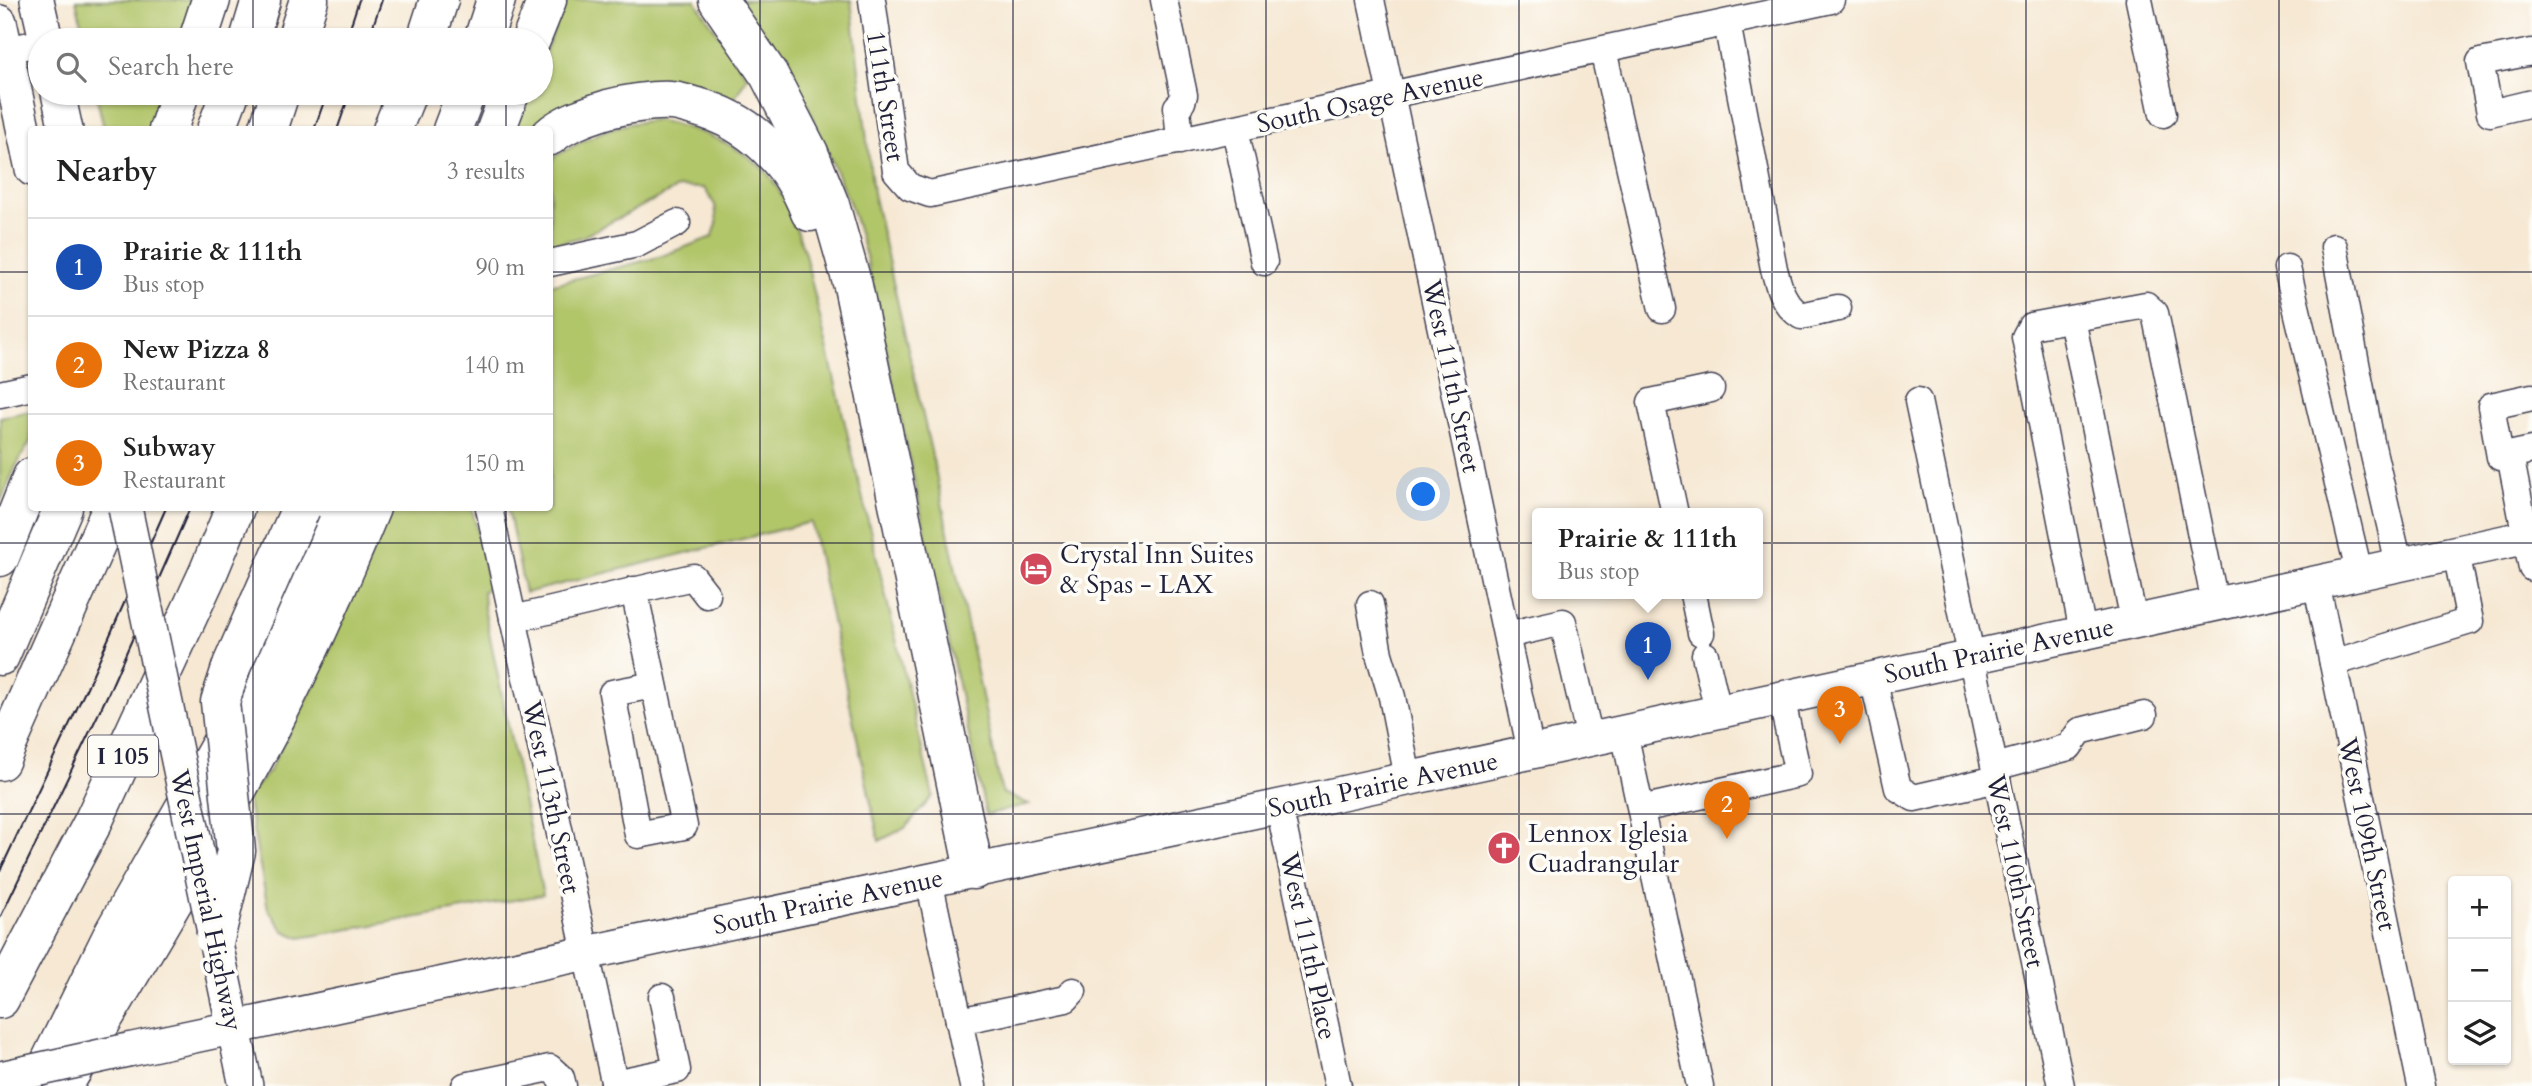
<!DOCTYPE html>
<meta charset="utf-8">
<style>
:root{--surface:#fff;--page:#f6f6f6;--text:#222;--muted:#767676;--line:#e0e0e0;--accent:#d1495b}
body{margin:0;font-family:Cardo,serif;background:var(--page);color:var(--text)}
.controls{position:absolute;right:21px;bottom:21px;display:grid;overflow:hidden;border-radius:7px;box-shadow:0 2px 5px #0004}
.controls button{width:63px;height:63px;display:grid;place-items:center;padding:0;border:0;border-bottom:2px solid var(--line);background:var(--surface);color:var(--text);font:35px sans-serif}
.you{position:absolute;left:1424px;top:495px;width:24px;height:24px;margin:-18px;border:5px solid #fff;border-radius:50%;background:#1a73e8;box-shadow:0 0 0 10px #1a73e833}
.badge{display:grid;place-items:center;width:46px;height:46px;border-radius:50%;background:var(--accent);color:#fff;font-size:23px;font-weight:700}
.pin{position:absolute;translate:-50% -58px;filter:drop-shadow(0 2px 4px #0008)}
.pin::after{content:'';position:absolute;top:37px;width:24px;height:21px;background:inherit;clip-path:polygon(0 0,100% 0,50% 100%)}
.popup{position:absolute;left:1532px;top:508px;width:231px;height:91px;box-sizing:border-box;display:grid;place-content:center;border-radius:7px;background:var(--surface);filter:drop-shadow(0 2px 5px #0005);font-size:23px;white-space:nowrap;color:var(--muted)}
.popup b{font-size:26px;color:var(--text)}
.popup::after{content:'';position:absolute;left:50%;top:100%;margin-left:-14px;border:14px solid transparent;border-top-color:var(--surface)}
.list{margin:0;padding:0;list-style:none}
h2{display:flex;justify-content:space-between;align-items:center;height:91px;margin:0;padding:0 28px;font-size:30px}
h2 small{font-size:23px;font-weight:400;color:var(--muted)}
.list li{display:grid;grid-template-columns:46px 1fr auto;gap:21px;align-items:center;box-sizing:border-box;height:98px;padding:0 28px;border-top:2px solid var(--line)}
.list b{display:block;font-size:26px;white-space:nowrap}
.list p{margin:0;font-size:23px;white-space:nowrap;color:var(--muted)}
.list em{font-size:23px;font-style:normal;color:var(--muted)}
.icon{flex:none;width:38px;height:38px;fill:none;stroke:currentColor;stroke-width:2;stroke-linecap:round;stroke-linejoin:round}
.map{position:relative;flex:none;width:2532px;height:1086px;overflow:hidden}
.search{position:absolute;background:var(--surface);box-shadow:0 2px 5px #0004;left:28px;top:28px;width:525px;height:77px;display:flex;align-items:center;gap:18px;box-sizing:border-box;padding:0 24px;border-radius:38px;color:var(--muted);font-size:26px}
.panel{position:absolute;background:var(--surface);box-shadow:0 2px 5px #0004;left:28px;top:126px;width:525px;height:385px;border-radius:7px}
.map>svg:first-child{display:block}
.green{fill:#b1c569;stroke:#6a7452;stroke-width:2}
.lines{fill:none;stroke-linecap:round;stroke-linejoin:round}
.minor-casing{stroke:#424052;stroke-width:29}
.major-casing{stroke:#424052;stroke-width:36}
.highway-casing{stroke:#424052;stroke-width:41}
.minor{stroke:#fff;stroke-width:26}
.major{stroke:#fff;stroke-width:33}
.highway{stroke:#fff;stroke-width:38}
.tram{stroke:#22223b;stroke-width:2}
.major-bridge-casing{stroke:#424052;stroke-width:36;stroke-linecap:butt}
.highway-bridge-casing{stroke:#424052;stroke-width:41;stroke-linecap:butt}
.major-bridge{stroke:#fff;stroke-width:33}
.highway-bridge{stroke:#fff;stroke-width:38}
.grid{fill:none;stroke:#22223b;stroke-width:2;stroke-opacity:0.55}
.labels{text-anchor:middle;stroke-width:7;stroke-linejoin:round;paint-order:stroke}
.shield{fill:#fdfcf7;stroke:#646373;stroke-width:2}
.shield-label{font-size:24px;font-weight:bold;fill:#22223b}
.street-label{font-size:26px;fill:#22223b;stroke:#fdfcf7}
.poi-label{font-size:26px;fill:#22223b;stroke:#fdfcf7;text-anchor:start}
</style>
<div class="map">
<svg width="2532" height="1086" viewBox="0 0 2532 1086">
<rect width="100%" height="100%" fill="#fdfcf7"/>
<filter id="ink" filterUnits="userSpaceOnUse"><feTurbulence type="fractalNoise" baseFrequency=".0143" numOctaves="2"/><feDisplacementMap in="SourceGraphic" scale="14" xChannelSelector="R" yChannelSelector="G"/><feConvolveMatrix kernelMatrix="1 2 1 2 8 2 1 2 1" color-interpolation-filters="sRGB"/></filter>
<filter id="wash" filterUnits="userSpaceOnUse"><feTurbulence type="fractalNoise" baseFrequency=".00686" numOctaves="4" result="noise"/><feDisplacementMap in="SourceGraphic" scale="28" xChannelSelector="R" yChannelSelector="G"/><feGaussianBlur stdDeviation="1.57" result="paint"/><feColorMatrix in="noise" values="0 0 0 0 0 0 0 0 0 0 0 0 0 0 0 0 0 1.4 0 .05"/><feComposite in="paint" operator="in"/></filter>
<g filter="url(#wash)">
<rect width="100%" height="100%" fill="#f6e8d3"/>
<g class="green">
<polygon points="76,0 194,0 179,40 85,40"/>
<polygon points="567,0 695,0 747,77 730,106 539,129 511,130 527,93 541,93 541,62"/>
<polygon points="739,0 851,0 873,193 935,469 1002,793 1029,804 986,815 866,256 850,204 797,80 783,66"/>
<polygon points="96,93 161,93 148,130 104,129"/>
<path d="M656,120C695,128 735,142 764,170C783,189 797,229 805,254L933,796L905,828L879,841L811,522L525,593L508,508H550V285L659,257L712,237L717,224L715,205L704,188L679,187L582,237L550,245V164L554,157C593,135 611,124 656,120Z"/>
<polygon points="31,411 31,440 15,468 0,503 0,417"/>
<polygon points="391,508 472,508 489,587 483,591 484,608 543,895 300,938 284,931 268,909 247,797 269,771 314,685"/>
</g>
</g>
<g filter="url(#ink)">
<g class="lines">
<defs>
<g id="minor">
<polyline points="872,0 896,171 910,187 930,194 1831,0"/>
<polyline points="1164,0 1184,95 1182,102 1177,107 1180,141"/>
<polyline points="1371,0 1531,752"/>
<polyline points="2139,0 2163,114"/>
<path d="M1727,23L1774,269C1779,288 1783,304 1801,316L1838,308"/>
<polyline points="1603,50 1662,309"/>
<polyline points="0,51 40,43"/>
<polyline points="2532,52 2480,62 2490,113 2532,103"/>
<polyline points="1235,129 1264,262"/>
<polyline points="2334,247 2371,442 2399,564"/>
<polyline points="550,263 637,244 677,223"/>
<polyline points="2287,268 2359,572"/>
<polyline points="2072,319 2134,621"/>
<polyline points="0,394 32,387"/>
<polyline points="2532,397 2491,406 2500,457 2532,450"/>
<polyline points="1918,401 2061,1086"/>
<polyline points="2510,455 2532,568"/>
<polyline points="489,508 615,1086"/>
<polyline points="1675,514 1651,402 1711,389"/>
<polyline points="2316,582 2421,1086"/>
<polyline points="634,590 684,826 638,835 612,693 654,685"/>
<polyline points="1693,594 1701,633"/>
<polyline points="1370,604 1379,654 1392,697 1408,778"/>
<polyline points="513,619 693,577 707,595"/>
<polyline points="2083,632 2025,337 2031,326 2146,305 2155,313 2215,603"/>
<polyline points="1507,635 1563,622 1590,739"/>
<polyline points="1705,655 1718,711"/>
<polyline points="2333,663 2470,621 2456,552"/>
<polyline points="1873,678 1898,788 1914,798 1997,779"/>
<polyline points="1624,732 1700,1086"/>
<polyline points="1995,767 2069,747 2080,731 2144,715"/>
<polyline points="1279,806 1338,1086"/>
<polyline points="1641,809 1798,774 1781,697"/>
<polyline points="929,880 973,1086"/>
<polyline points="959,1021 1066,999 1073,991"/>
<polyline points="614,1083 677,1070 662,997"/>
<polyline points="465,1086 550,1068 561,1078 563,1086"/>
</g>
<g id="major">
<polyline points="37,0 46,40"/>
<polyline points="0,22 32,169"/>
<polyline points="58,93 66,130"/>
<polyline points="215,939 246,1086"/>
<polyline points="128,1050 1328,796 2532,536"/>
</g>
<g id="highway">
<polyline points="718,0 769,75 809,153 830,205 853,286 974,870"/>
<polyline points="198,40 211,0"/>
<polyline points="249,40 261,0"/>
<polyline points="296,40 309,0"/>
<polyline points="426,40 439,0"/>
<polyline points="483,40 496,0"/>
<polyline points="531,40 547,0"/>
<polyline points="168,130 180,93"/>
<polyline points="216,130 230,93"/>
<polyline points="268,130 280,93"/>
<polyline points="392,130 407,93"/>
<polyline points="452,130 466,93"/>
<polyline points="496,130 510,93"/>
<path d="M550,136C564,123 589,115 608,109C628,104 649,100 671,101C679,101 689,105 697,107C750,121 791,161 810,212"/>
<polyline points="0,557 32,477"/>
<polyline points="0,656 63,508"/>
<polyline points="0,761 112,508"/>
<polyline points="0,999 93,822 208,573 235,508"/>
<polyline points="47,1068 114,932 294,615 341,508"/>
<path d="M63,1086C133,969 205,851 269,731C307,658 340,583 371,508"/>
</g>
</defs>
<use href="#minor" class="minor-casing"/>
<use href="#major" class="major-casing"/>
<use href="#highway" class="highway-casing"/>
<use href="#minor" class="minor"/>
<use href="#major" class="major"/>
<use href="#highway" class="highway"/>
<g class="tram">
<polyline points="346,40 359,0"/>
<polyline points="368,40 382,0"/>
<polyline points="314,130 327,93"/>
<polyline points="337,130 350,93"/>
<polyline points="0,871 88,685 166,508"/>
<polyline points="0,918 108,694 190,508"/>
</g>
<defs>
<g id="major-bridge">
<polyline points="125,508 215,937"/>
<polyline points="0,1078 128,1050"/>
</g>
<polyline id="highway-bridge" points="215,939 236,851 220,702 232,665 301,508"/>
</defs>
<use href="#major-bridge" class="major-bridge-casing"/>
<use href="#highway-bridge" class="highway-bridge-casing"/>
<use href="#major-bridge" class="major-bridge"/>
<use href="#highway-bridge" class="highway-bridge"/>
</g>
</g>
<path class="grid" d="M253,0V40M506,0V40M760,0V1086M1013,0V1086M1266,0V1086M1519,0V1086M1772,0V1086M2026,0V1086M2279,0V1086M253,93V130M506,93V130M0,272H32M550,272H2532M253,508V1086M506,508V1086M0,543H2532M0,814H2532"/>
<defs>
<symbol id="hotel-disc" viewBox="-11 -11 22 22"><circle r="9.5" fill="#d1495b" stroke="#fdfcf7"/><path d="M-6-4.5h1.5V1H6V5H4.5V3h-9V5H-6ZM-4 0a1.8 1.8 0 1 1 3.6 0ZM.5 0V-2.5h3Q6-2.5 6 0Z" fill="#fff"/></symbol>
<symbol id="church-disc" viewBox="-11 -11 22 22"><circle r="9.5" fill="#d1495b" stroke="#fdfcf7"/><path d="M-1.2-6h2.4v3.5h3.3v2.4h-3.3V6h-2.4V-.1h-3.3v-2.4h3.3Z" fill="#fff"/></symbol>
</defs>
<g fill-rule="evenodd">
<use href="#hotel-disc" x="1017" y="550" width="38" height="38"/>
<use href="#church-disc" x="1485" y="829" width="38" height="38"/>
</g>
<g class="labels">
<rect class="shield" x="88" y="735.5" width="70" height="41" rx="5"/>
<g class="shield-label">
<text x="123" y="764">I 105</text>
</g>
<g class="street-label">
<text transform="translate(886 96) rotate(81)" y="9">111th Street</text>
<text transform="translate(1370 100) rotate(-12)" y="9">South Osage Avenue</text>
<text transform="translate(1452 376) rotate(78)" y="9">West 111th Street</text>
<text transform="translate(1999 650) rotate(-12)" y="9">South Prairie Avenue</text>
<text transform="translate(1383 784) rotate(-12)" y="9">South Prairie Avenue</text>
<text transform="translate(552 797) rotate(78)" y="9">West 113th Street</text>
<text transform="translate(2368 834) rotate(78)" y="9">West 109th Street</text>
<text transform="translate(2016 871) rotate(78)" y="9">West 110th Street</text>
<text transform="translate(207 900) rotate(78)" y="9">West Imperial Highway</text>
<text transform="translate(828 901) rotate(-12)" y="9">South Prairie Avenue</text>
<text transform="translate(1309 946) rotate(78)" y="9">West 111th Place</text>
</g>
<g class="poi-label">
<text x="1060" y="563">Crystal Inn Suites<tspan x="1060" dy="30">&amp; Spas - LAX</tspan></text>
<text x="1528" y="842">Lennox Iglesia<tspan x="1528" dy="30">Cuadrangular</tspan></text>
</g>
</g>
</svg>
<div class="controls">
<button>+</button>
<button>−</button>
<button><svg class="icon" aria-label="layers" viewBox="0 0 24 24"><path d="M12 4l9 5-9 5-9-5zM3 14l9 5 9-5"/></svg></button>
</div>
<div class="you"></div>
<div class="pin badge" style="left:1648px;top:680px;background:#1a4fb4">1</div>
<div class="popup"><b>Prairie &amp; 111th</b>Bus stop</div>
<div class="pin badge" style="left:1727px;top:839px;background:#e8710a">2</div>
<div class="pin badge" style="left:1840px;top:744px;background:#e8710a">3</div>
<div class="search"><svg class="icon" aria-label="search" viewBox="0 0 24 24"><circle cx="10" cy="10" r="6"/><path d="M15 15l6 6"/></svg>Search here</div>
<section class="panel">
<h2>Nearby<small>3 results</small></h2>
<ul class="list">
<li><span class="badge" style="background:#1a4fb4">1</span><div><b>Prairie &amp; 111th</b><p>Bus stop</p></div><em>90 m</em></li>
<li><span class="badge" style="background:#e8710a">2</span><div><b>New Pizza 8</b><p>Restaurant</p></div><em>140 m</em></li>
<li><span class="badge" style="background:#e8710a">3</span><div><b>Subway</b><p>Restaurant</p></div><em>150 m</em></li>
</ul>
</section>
</div>
